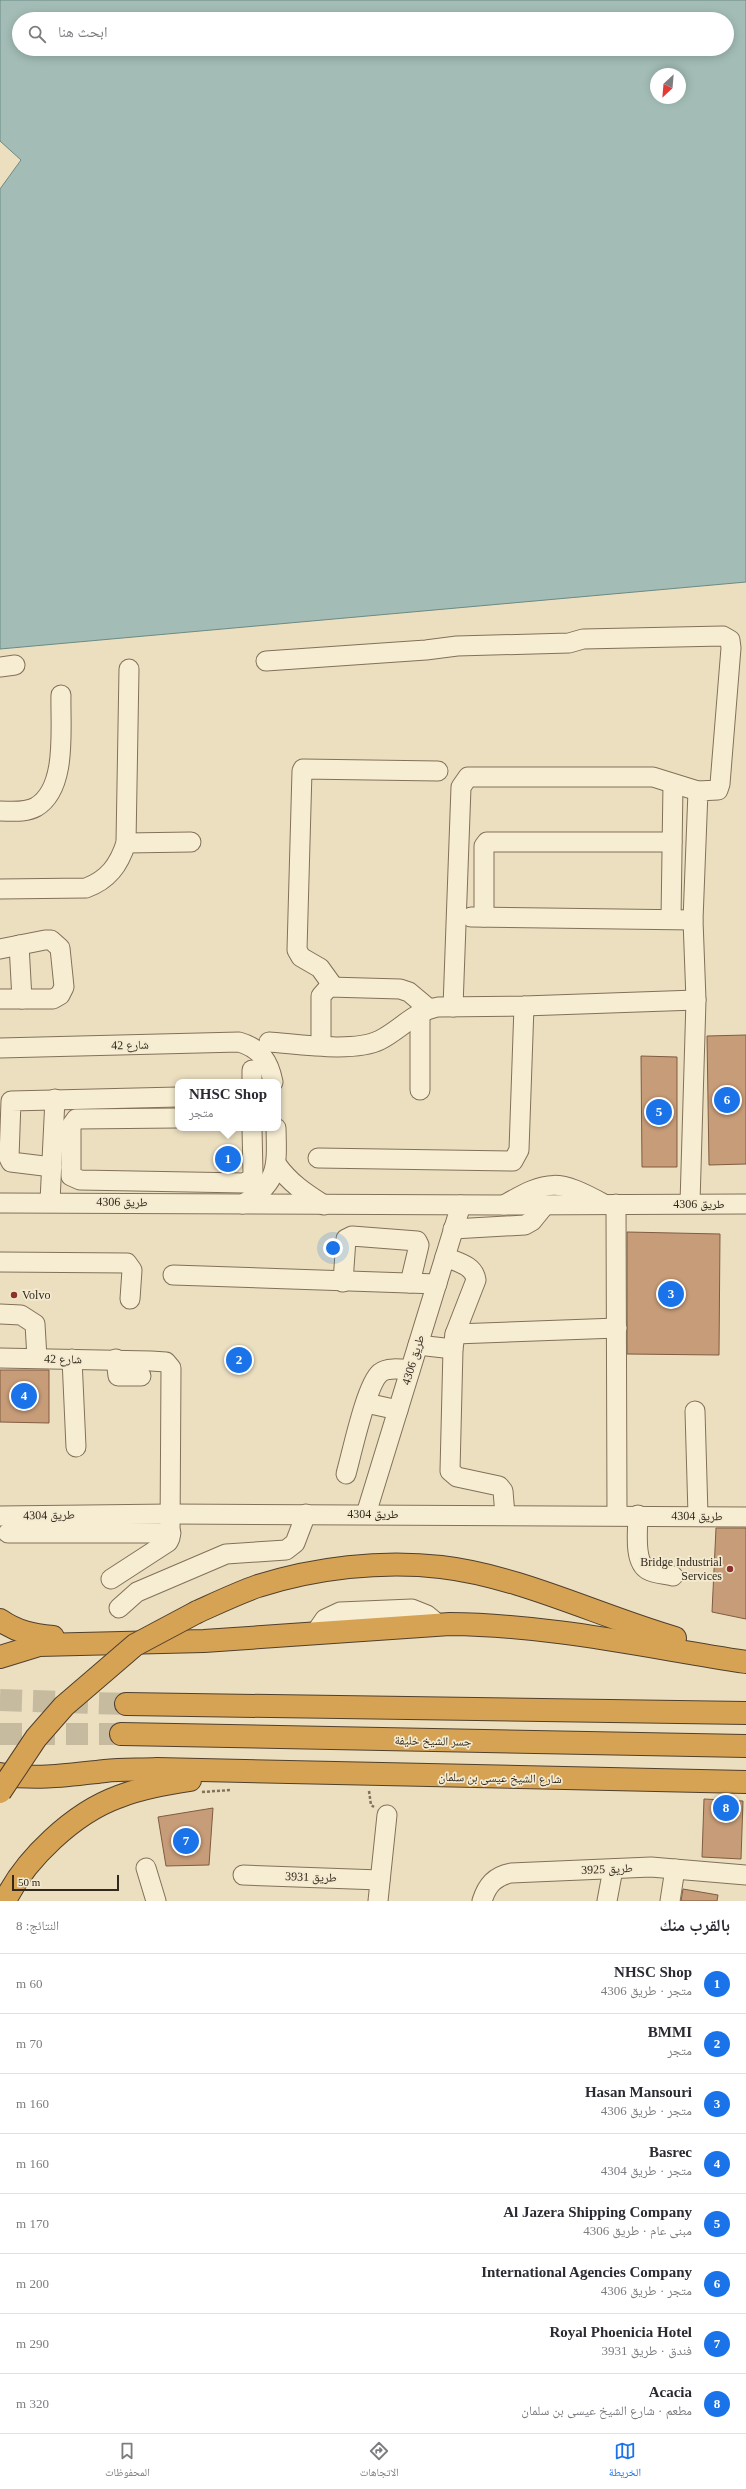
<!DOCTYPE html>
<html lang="ar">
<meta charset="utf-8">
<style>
:root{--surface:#fff;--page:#f7f7f7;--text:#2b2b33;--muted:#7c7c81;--line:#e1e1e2;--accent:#1a73e8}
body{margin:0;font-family:"Times New Roman","Noto Naskh Arabic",serif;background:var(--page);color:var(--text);direction:rtl}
.compass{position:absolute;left:650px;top:68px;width:36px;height:36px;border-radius:50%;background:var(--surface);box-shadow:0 2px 10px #0003;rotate:206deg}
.scale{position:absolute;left:12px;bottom:10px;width:107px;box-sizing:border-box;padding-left:4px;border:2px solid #33281d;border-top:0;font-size:11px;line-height:14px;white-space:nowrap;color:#33281d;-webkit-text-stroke:3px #f3eacf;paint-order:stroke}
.you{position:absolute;left:333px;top:1248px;width:14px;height:14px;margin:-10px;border:3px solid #fff;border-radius:50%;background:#1a73e8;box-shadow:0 0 0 6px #1a73e833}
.badge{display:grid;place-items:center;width:26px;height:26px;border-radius:50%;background:var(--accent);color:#fff;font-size:13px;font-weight:700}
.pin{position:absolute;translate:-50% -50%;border:2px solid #fff;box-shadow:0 1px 4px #0006}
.popup{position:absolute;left:175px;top:1079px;width:106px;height:52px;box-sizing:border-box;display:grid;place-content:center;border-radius:8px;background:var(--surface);filter:drop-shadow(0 1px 3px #0005);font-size:13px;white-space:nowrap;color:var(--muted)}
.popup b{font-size:15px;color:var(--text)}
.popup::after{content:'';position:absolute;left:50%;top:100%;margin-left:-8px;border:8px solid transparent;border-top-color:var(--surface)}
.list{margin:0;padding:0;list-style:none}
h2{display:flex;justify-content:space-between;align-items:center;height:52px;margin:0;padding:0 16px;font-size:17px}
h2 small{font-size:13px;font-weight:400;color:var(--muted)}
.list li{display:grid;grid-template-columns:26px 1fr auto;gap:12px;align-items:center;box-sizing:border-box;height:60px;padding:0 16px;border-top:1px solid var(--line)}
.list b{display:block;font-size:15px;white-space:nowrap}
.list p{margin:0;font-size:13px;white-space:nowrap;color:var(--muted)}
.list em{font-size:13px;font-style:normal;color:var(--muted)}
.icon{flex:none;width:22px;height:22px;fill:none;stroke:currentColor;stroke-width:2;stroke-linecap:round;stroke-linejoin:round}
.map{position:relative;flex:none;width:746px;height:1901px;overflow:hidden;direction:ltr}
.search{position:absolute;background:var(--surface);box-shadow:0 2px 10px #0003;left:12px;right:12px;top:12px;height:44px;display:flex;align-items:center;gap:10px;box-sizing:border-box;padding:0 14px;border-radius:22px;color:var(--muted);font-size:15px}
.sheet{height:532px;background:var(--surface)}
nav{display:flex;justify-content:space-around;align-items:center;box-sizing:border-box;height:56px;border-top:1px solid var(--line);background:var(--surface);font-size:11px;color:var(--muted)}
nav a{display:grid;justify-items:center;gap:2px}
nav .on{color:var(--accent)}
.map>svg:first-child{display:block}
.water{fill:#a3bdb6;stroke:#6b8a83;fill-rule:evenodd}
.building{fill:#c79c78;stroke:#805c41}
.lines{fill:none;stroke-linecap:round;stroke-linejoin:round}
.highway-tunnel{stroke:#c6ba9f;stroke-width:22;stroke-dasharray:22 11;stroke-linecap:butt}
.minor-casing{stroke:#827159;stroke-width:21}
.highway-casing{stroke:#503f2d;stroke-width:24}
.path{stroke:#827159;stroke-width:2.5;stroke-dasharray:3 2;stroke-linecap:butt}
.minor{stroke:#f6edd2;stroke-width:19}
.highway{stroke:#d6a254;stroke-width:22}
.highway-bridge-casing{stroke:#503f2d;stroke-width:24;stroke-linecap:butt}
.highway-bridge{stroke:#d6a254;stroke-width:22}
.poi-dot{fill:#8e302d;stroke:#f3eacf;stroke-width:1.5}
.labels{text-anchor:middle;stroke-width:3.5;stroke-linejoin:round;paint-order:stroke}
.street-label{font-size:12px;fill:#33281d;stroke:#f3eacf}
.poi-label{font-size:12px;fill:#33281d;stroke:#f3eacf;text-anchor:start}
</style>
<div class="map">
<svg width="746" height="1901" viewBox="0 0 746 1901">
<rect width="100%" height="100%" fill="#ebdfc0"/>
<path class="water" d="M0,0H746V582L0,649V189L21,160L0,141ZM19,19H727V49H19ZM656,74H680V98H656Z"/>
<g class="building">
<polygon points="746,1035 746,1164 709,1165 707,1036"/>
<polygon points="641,1056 677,1057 677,1167 642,1167"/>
<polygon points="627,1232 720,1234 719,1355 627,1354"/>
<polygon points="0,1370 49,1370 49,1423 0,1422"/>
<polygon points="716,1528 746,1528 746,1619 712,1612"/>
<polygon points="704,1799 743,1801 741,1859 702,1857"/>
<polygon points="213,1808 209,1865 166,1866 158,1817"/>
<polygon points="683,1889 718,1895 717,1901 681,1901"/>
</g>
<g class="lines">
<g class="highway-tunnel">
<polyline points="0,1700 126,1704"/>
<polyline points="0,1734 121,1734"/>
</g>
<defs>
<g id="minor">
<polyline points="266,661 426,650 457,646 569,643 583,639 723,636 730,640 731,648 720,784 718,790 698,791 693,920 696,1000 690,1203"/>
<polyline points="0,667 15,665"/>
<path d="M0,811C12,811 25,813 36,807C68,788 60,727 61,695"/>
<polyline points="126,843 191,842"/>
<path d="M0,889L86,888C108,880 119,865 126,843L129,669"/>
<polyline points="471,917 693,920"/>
<polyline points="484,917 484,846 487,842 672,842"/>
<polyline points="671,919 673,784"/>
<polyline points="19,945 22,999"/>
<polyline points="0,949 45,940 51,940 60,948 64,987 60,995 53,999 0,999"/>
<polyline points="333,986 320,968 301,957 297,950 302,771 303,769 438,771"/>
<polyline points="453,1007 461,787 468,777 653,777 698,791"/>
<path d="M269,1042C297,1044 355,1053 380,1040C400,1030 415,1011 438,1007L524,1006L696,1000"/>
<polyline points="321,1045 321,996 329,987 400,989 409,992 428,1008"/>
<path d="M0,1048L239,1042C260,1048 269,1061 273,1082"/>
<polyline points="252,1070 252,1082"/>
<polyline points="420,1090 420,1013"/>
<polyline points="178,1118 76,1119 71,1126 71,1176 80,1180 244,1183 251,1179 253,1174 252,1128"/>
<polyline points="318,1158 513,1161 519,1150 524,1006"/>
<path d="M277,1165C290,1183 305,1193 324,1205"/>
<polyline points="52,1167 11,1162 9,1158 11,1101 178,1097"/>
<polyline points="50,1201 55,1099"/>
<polyline points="0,1203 503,1205 746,1204"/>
<path d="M243,1204C279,1183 277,1166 276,1128"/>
<polyline points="616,1204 617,1515"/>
<path d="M504,1205C549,1179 558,1179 604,1204"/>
<polyline points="453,1229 525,1225 532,1221 545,1205"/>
<path d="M445,1257C457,1262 474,1265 476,1280L455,1334L453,1349L450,1471L457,1477L499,1486L503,1491L505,1515"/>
<polyline points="0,1262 127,1263 132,1270 130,1299"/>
<polyline points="173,1275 437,1284"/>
<polyline points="343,1282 346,1239 352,1236 417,1241 419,1245 410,1283"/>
<polyline points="0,1314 21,1315 35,1324 37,1358"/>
<polyline points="455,1334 617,1328"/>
<polyline points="418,1345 453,1349"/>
<polyline points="0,1358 151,1361 166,1362 171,1368 170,1538 168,1542 111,1579"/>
<polyline points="72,1359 76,1447"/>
<polyline points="116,1359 118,1376 141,1376"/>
<polyline points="366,1403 398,1410"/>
<polyline points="695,1411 698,1515"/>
<path d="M346,1474C352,1453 366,1385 380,1373C387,1367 401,1369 410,1370"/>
<polyline points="366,1514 461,1205"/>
<path d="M638,1515C638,1529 633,1562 648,1570C655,1574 665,1574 673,1576"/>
<polyline points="0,1516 171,1514 746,1517"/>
<polyline points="8,1533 171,1533"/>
<polyline points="119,1608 137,1592 226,1554 286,1550 295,1543 306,1514"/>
<polyline points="316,1632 325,1619 340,1612 412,1609 427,1615 439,1625"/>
<polyline points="146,1868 156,1901"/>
<polyline points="243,1875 380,1880"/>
<polyline points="378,1901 387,1815"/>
<path d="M482,1901C487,1885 495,1876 511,1873L651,1867L746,1875"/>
<polyline points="607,1901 613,1869"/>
<polyline points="670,1901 675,1869"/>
</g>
<g id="highway">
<path d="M197,1612C217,1603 238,1593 258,1586C315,1568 381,1560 441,1567C519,1576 599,1616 675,1638"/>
<path d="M0,1620C17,1632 33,1635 53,1637"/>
<path d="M0,1657L39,1645L204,1641L450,1624C551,1625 647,1647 746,1662"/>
<polyline points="126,1704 746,1713"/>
<polyline points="121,1734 746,1746"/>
<path d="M0,1774C36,1780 69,1775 105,1771C122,1769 140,1770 157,1769L746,1782"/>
<path d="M5,1901C25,1859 74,1813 118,1797C141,1788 165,1784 190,1780"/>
</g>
</defs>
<use href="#minor" class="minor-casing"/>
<use href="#highway" class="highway-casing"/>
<g class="path">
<polyline points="369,1791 371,1805 374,1807"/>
<polyline points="202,1792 231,1790"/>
</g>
<use href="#minor" class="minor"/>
<use href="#highway" class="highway"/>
<defs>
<polyline id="highway-bridge" points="0,1792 36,1738 64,1706 135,1645 197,1612"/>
</defs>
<use href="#highway-bridge" class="highway-bridge-casing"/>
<use href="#highway-bridge" class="highway-bridge"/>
</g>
<g class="poi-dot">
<circle cx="14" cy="1295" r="4"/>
<circle cx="730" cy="1569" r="4"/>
</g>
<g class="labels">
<g class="street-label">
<text transform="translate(130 1045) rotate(-1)" y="4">شارع 42</text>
<text transform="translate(122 1202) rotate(1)" y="4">طريق 4306</text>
<text x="699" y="1208">طريق 4306</text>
<text transform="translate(63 1359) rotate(1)" y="4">شارع 42</text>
<text transform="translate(413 1360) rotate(-73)" y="4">طريق 4306</text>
<text x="373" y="1518">طريق 4304</text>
<text transform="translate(49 1515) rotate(-1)" y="4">طريق 4304</text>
<text transform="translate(697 1516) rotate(1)" y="4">طريق 4304</text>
<text transform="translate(433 1741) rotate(1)" y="4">جسر الشيخ خليفة</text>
<text transform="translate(500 1778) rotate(1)" y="4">شارع الشيخ عيسى بن سلمان</text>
<text transform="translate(607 1869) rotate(-2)" y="4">طريق 3925</text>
<text transform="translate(311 1877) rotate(2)" y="4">طريق 3931</text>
</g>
<g class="poi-label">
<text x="22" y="1299">Volvo</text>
<text x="722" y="1566" text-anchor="end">Bridge Industrial<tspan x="722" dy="14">Services</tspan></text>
</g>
</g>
</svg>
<svg class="compass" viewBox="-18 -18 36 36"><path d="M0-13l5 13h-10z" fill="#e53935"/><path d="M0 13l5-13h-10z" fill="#7c7c81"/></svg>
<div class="scale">50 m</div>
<div class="you"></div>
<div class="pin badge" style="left:228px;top:1159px">1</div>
<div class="popup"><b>NHSC Shop</b>متجر</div>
<div class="pin badge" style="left:239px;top:1360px">2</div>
<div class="pin badge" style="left:671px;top:1294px">3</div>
<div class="pin badge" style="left:24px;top:1396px">4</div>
<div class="pin badge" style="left:659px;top:1112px">5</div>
<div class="pin badge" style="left:727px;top:1100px">6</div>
<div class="pin badge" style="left:186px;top:1841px">7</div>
<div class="pin badge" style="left:726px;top:1808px">8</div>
<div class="search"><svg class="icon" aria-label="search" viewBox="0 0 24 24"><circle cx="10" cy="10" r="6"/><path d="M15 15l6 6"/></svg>ابحث هنا</div>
</div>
<section class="sheet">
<h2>بالقرب منك<small>النتائج: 8</small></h2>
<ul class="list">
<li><span class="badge">1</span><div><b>NHSC Shop</b><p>متجر · طريق 4306</p></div><em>60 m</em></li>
<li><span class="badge">2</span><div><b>BMMI</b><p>متجر</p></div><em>70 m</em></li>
<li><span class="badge">3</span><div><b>Hasan Mansouri</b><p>متجر · طريق 4306</p></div><em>160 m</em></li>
<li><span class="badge">4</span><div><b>Basrec</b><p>متجر · طريق 4304</p></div><em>160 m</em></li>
<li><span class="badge">5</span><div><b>Al Jazera Shipping Company</b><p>مبنى عام · طريق 4306</p></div><em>170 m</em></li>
<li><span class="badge">6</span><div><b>International Agencies Company</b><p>متجر · طريق 4306</p></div><em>200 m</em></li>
<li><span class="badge">7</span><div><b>Royal Phoenicia Hotel</b><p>فندق · طريق 3931</p></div><em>290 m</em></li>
<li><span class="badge">8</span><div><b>Acacia</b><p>مطعم · شارع الشيخ عيسى بن سلمان</p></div><em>320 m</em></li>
</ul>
</section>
<nav>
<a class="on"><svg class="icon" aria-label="map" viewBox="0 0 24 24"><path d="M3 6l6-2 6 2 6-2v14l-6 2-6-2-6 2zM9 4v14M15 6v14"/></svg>الخريطة</a>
<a><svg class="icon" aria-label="directions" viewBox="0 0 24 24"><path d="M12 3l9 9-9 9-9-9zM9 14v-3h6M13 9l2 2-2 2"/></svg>الاتجاهات</a>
<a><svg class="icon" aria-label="saved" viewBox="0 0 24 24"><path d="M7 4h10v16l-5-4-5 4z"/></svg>المحفوظات</a>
</nav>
